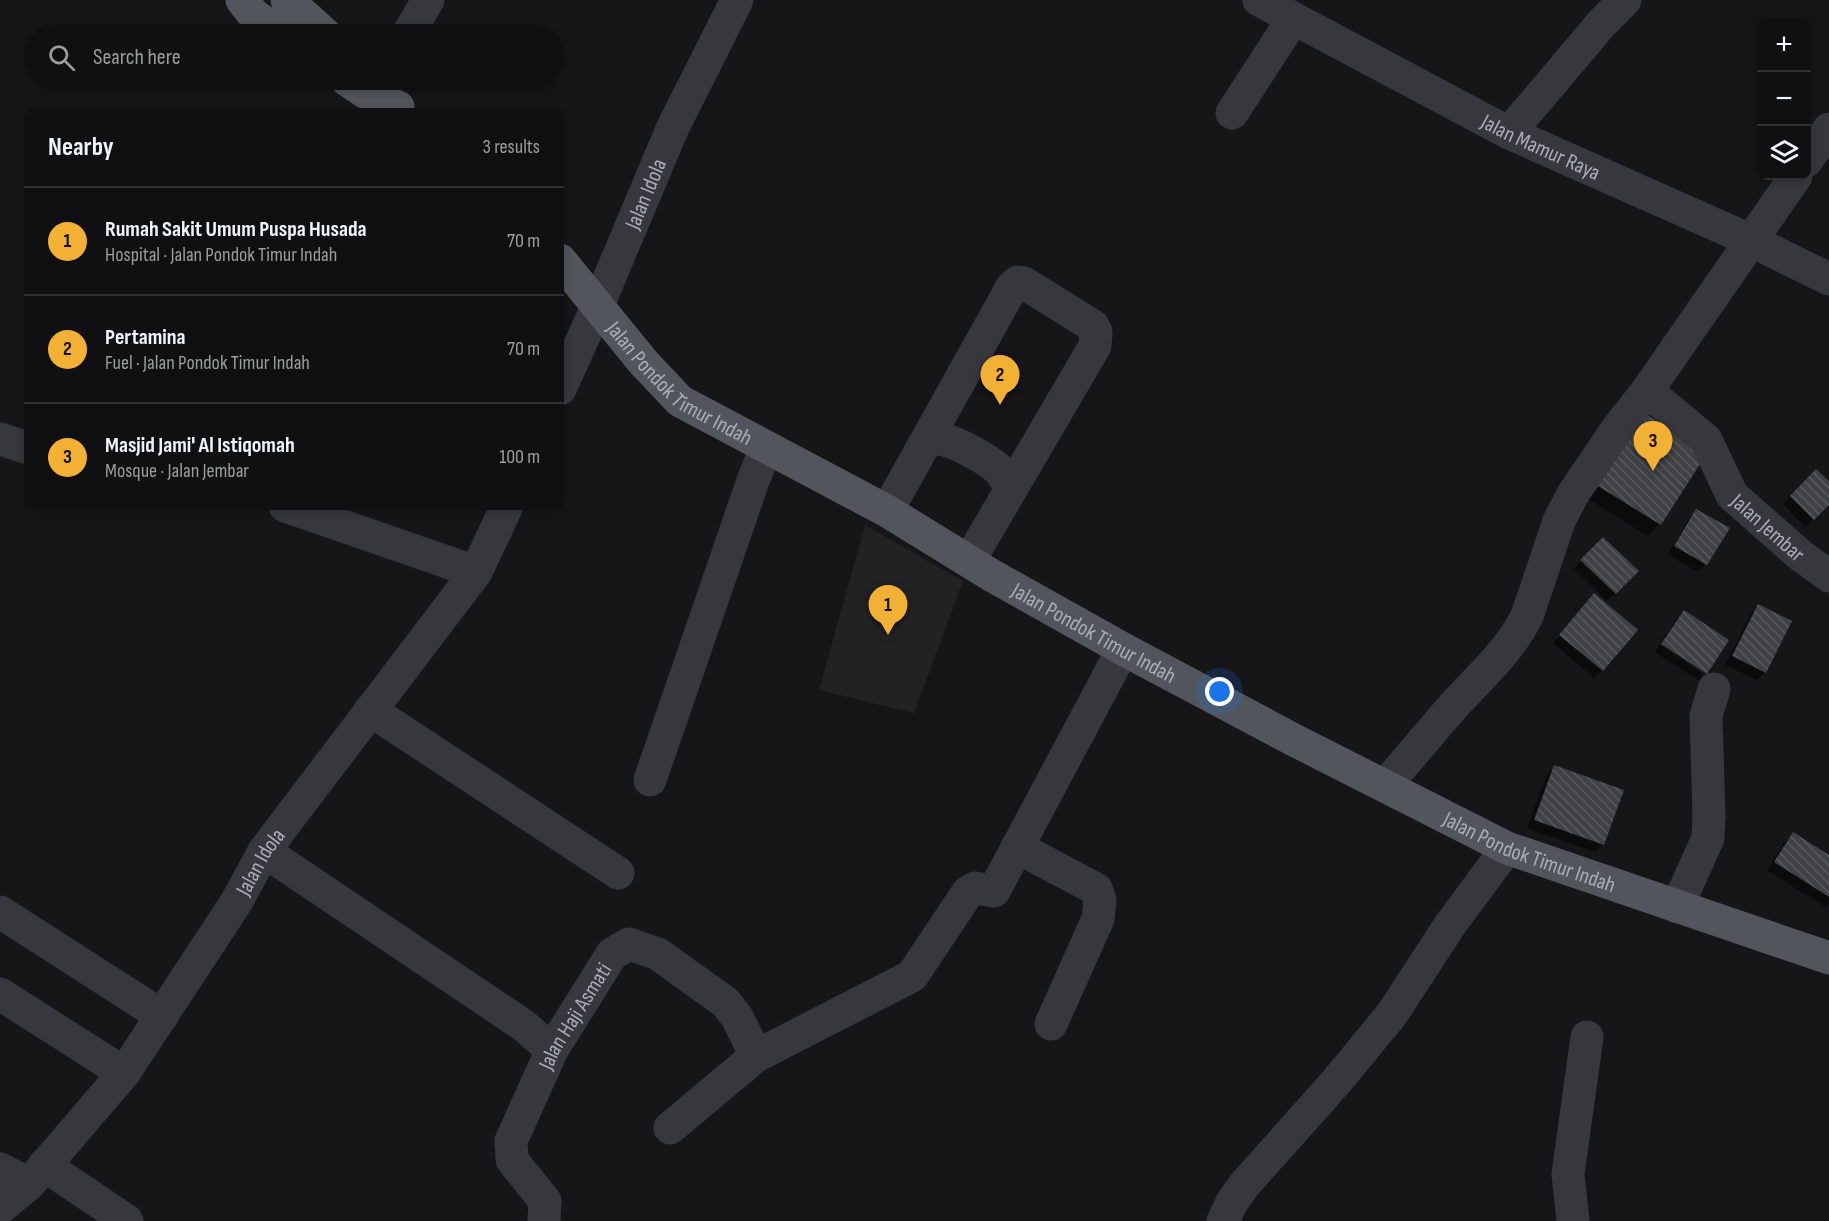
<!DOCTYPE html>
<meta charset="utf-8">
<style>
:root{--surface:#101012;--page:#19191b;--text:#f1f3f6;--muted:#9c9d9f;--line:#303032;--accent:#f2b134}
body{margin:0;font-family:"Sofia Sans Condensed",sans-serif;background:var(--page);color:var(--text)}
.controls{position:absolute;right:18px;top:18px;display:grid;overflow:hidden;border-radius:12px;box-shadow:0 3px 9px #0003}
.controls button{width:54px;height:54px;display:grid;place-items:center;padding:0;border:0;border-bottom:2px solid var(--line);background:var(--surface);color:var(--text);font:30px sans-serif}
.you{position:absolute;left:1220px;top:692px;width:21px;height:21px;margin:-15px;border:4px solid #fff;border-radius:50%;background:#1a73e8;box-shadow:0 0 0 9px #1a73e833}
.badge{display:grid;place-items:center;width:39px;height:39px;border-radius:50%;background:var(--accent);color:#111;font-size:20px;font-weight:700}
.pin{position:absolute;translate:-50% -50px;filter:drop-shadow(0 2px 3px #0008)}
.pin::after{content:'';position:absolute;top:32px;width:21px;height:18px;background:inherit;clip-path:polygon(0 0,100% 0,50% 100%)}
.list{margin:0;padding:0;list-style:none}
h2{display:flex;justify-content:space-between;align-items:center;height:78px;margin:0;padding:0 24px;font-size:26px}
h2 small{font-size:20px;font-weight:400;color:var(--muted)}
.list li{display:grid;grid-template-columns:39px 1fr auto;gap:18px;align-items:center;box-sizing:border-box;height:108px;padding:0 24px;border-top:2px solid var(--line)}
.list b{display:block;font-size:22px;white-space:nowrap}
.list p{margin:0;font-size:20px;white-space:nowrap;color:var(--muted)}
.list em{font-size:20px;font-style:normal;color:var(--muted)}
.icon{flex:none;width:33px;height:33px;fill:none;stroke:currentColor;stroke-width:2;stroke-linecap:round;stroke-linejoin:round}
.map{position:relative;flex:none;width:1829px;height:1221px;overflow:hidden}
.search{position:absolute;background:var(--surface);box-shadow:0 3px 9px #0003;left:24px;top:24px;width:540px;height:66px;display:flex;align-items:center;gap:15px;box-sizing:border-box;padding:0 21px;border-radius:33px;color:var(--muted);font-size:22px}
.panel{position:absolute;background:var(--surface);box-shadow:0 3px 9px #0003;left:24px;top:108px;width:540px;height:402px;border-radius:12px}
.map>svg:first-child{display:block}
.built{fill:#222225}
.shadow{fill:#0007}
.building{fill:url(#building-back-hatch)}
.lines{fill:none;stroke-linecap:round;stroke-linejoin:round}
.minor{stroke:#37383d;stroke-width:33}
.major{stroke:#53555c;stroke-width:33}
.labels{text-anchor:middle;stroke-width:6;stroke-linejoin:round;paint-order:stroke}
.street-label{font-size:22px;fill:#a8adb8;stroke:#111113}
</style>
<div class="map">
<svg width="1829" height="1221" viewBox="0 0 1829 1221">
<defs>
<pattern id="building-back-hatch" width="6" height="6" patternUnits="userSpaceOnUse" patternTransform="scale(1.5)"><rect width="6" height="6" fill="#404145"/><path d="M-1 5l2 2M0 0l6 6M5-1l2 2" fill="none" stroke="#595a5e"/></pattern>
</defs>
<rect width="100%" height="100%" fill="#161618"/>
<polygon class="built" points="865,525 963,581 914,713 819,690"/>
<g class="shadow">
<polygon points="1627,424 1705,454 1659,524 1648,536 1582,495"/>
<polygon points="1816,471 1829,484 1829,503 1805,527 1783,504"/>
<polygon points="1697,510 1706,564 1698,572 1668,554 1689,518"/>
<polygon points="1603,539 1637,571 1607,601 1574,569"/>
<polygon points="1587,603 1602,670 1594,678 1553,643"/>
<polygon points="1759,606 1790,621 1765,672 1757,680 1725,665 1751,614"/>
<polygon points="1684,612 1706,671 1661,642 1676,620"/>
<polygon points="1660,644 1704,674 1698,680 1655,652"/>
<polygon points="1554,767 1603,844 1595,852 1527,828 1547,774"/>
<polygon points="1793,834 1829,857 1829,903 1825,907 1767,870 1785,842"/>
</g>
<g class="building">
<polygon points="1639,410 1707,453 1661,525 1593,483"/>
<polygon points="1816,469 1829,481 1829,505 1814,520 1790,496"/>
<polygon points="1696,509 1730,528 1707,565 1674,546"/>
<polygon points="1603,537 1639,571 1616,594 1580,560"/>
<polygon points="1594,593 1638,630 1603,671 1559,635"/>
<polygon points="1758,604 1792,621 1766,673 1732,656"/>
<polygon points="1684,610 1729,640 1707,674 1661,644"/>
<polygon points="1554,765 1624,790 1604,845 1534,820"/>
<polygon points="1793,832 1829,855 1829,897 1774,862"/>
</g>
<g class="lines">
<g class="minor">
<path id="s1" d="M1259,0L1509,133L1750,240L1829,279"/>
<polyline points="408,34 428,0"/>
<polyline points="1232,113 1293,19"/>
<polyline points="1509,133 1602,23 1625,0"/>
<polyline points="1806,161 1829,129"/>
<path id="s2" d="M560,389L598,305L673,127L737,0"/>
<path id="s3" d="M1647,391L1706,440L1732,495L1800,555L1829,576"/>
<polyline points="0,439 28,448"/>
<path d="M924,444C928,442 932,439 937,439C951,438 989,460 999,470C1005,476 1008,483 1010,491"/>
<polyline points="285,506 476,572"/>
<polyline points="887,511 1012,287 1018,282 1024,283 1093,326 1096,332 1095,346 969,561"/>
<polyline points="370,710 618,873"/>
<polyline points="650,780 754,478 766,448"/>
<path d="M1385,786C1409,758 1433,729 1457,702C1483,674 1510,650 1527,616L1559,521L1573,494L1617,429L1647,391L1796,176"/>
<polyline points="1017,847 1096,889 1100,900 1098,919 1051,1024"/>
<polyline points="264,851 523,1025 552,1050"/>
<polyline points="1677,907 1708,838 1709,816 1706,716 1714,689"/>
<polyline points="0,912 162,1016"/>
<polyline points="0,994 124,1073"/>
<polyline points="670,1128 756,1056 912,976 968,892 975,888 994,891 1123,649"/>
<polyline points="44,1165 127,1221"/>
<polyline points="0,1169 29,1184"/>
<path id="s4" d="M0,1208L29,1184L124,1073L237,901L264,851L476,572L507,506"/>
<path id="s5" d="M544,1221L545,1201L512,1160L511,1141L552,1050L612,954L629,944L658,954L725,1002L737,1017L756,1056"/>
<polyline points="1223,1221 1232,1202 1245,1184 1336,1082 1392,1014 1450,925 1507,848"/>
<polyline points="1573,1221 1568,1174 1587,1037"/>
</g>
<g class="major">
<polyline points="242,0 253,14 280,34"/>
<polyline points="287,0 325,34"/>
<polyline points="347,80 371,96 398,107"/>
<path id="s6" d="M560,260L644,363L680,401L887,511L991,575L1123,649L1294,740L1507,848L1829,958"/>
</g>
</g>
<g class="labels">
<g class="street-label">
<text dy="8" stroke="none"><textPath href="#s1" startOffset="318">Jalan Mamur Raya</textPath></text>
<text dy="8" stroke="none"><textPath href="#s2" startOffset="213">Jalan Idola</textPath></text>
<text dy="8" stroke="none"><textPath href="#s6" startOffset="174">Jalan Pondok Timur Indah</textPath></text>
<text dy="8" stroke="none"><textPath href="#s3" startOffset="186">Jalan Jembar</textPath></text>
<text dy="8" stroke="none"><textPath href="#s6" startOffset="660">Jalan Pondok Timur Indah</textPath></text>
<text dy="8" stroke="none"><textPath href="#s6" startOffset="1148">Jalan Pondok Timur Indah</textPath></text>
<text dy="8" stroke="none"><textPath href="#s4" startOffset="435">Jalan Idola</textPath></text>
<text dy="8" stroke="none"><textPath href="#s5" startOffset="232">Jalan Haji Asmati</textPath></text>
</g>
</g>
</svg>
<div class="controls">
<button>+</button>
<button>−</button>
<button><svg class="icon" aria-label="layers" viewBox="0 0 24 24"><path d="M12 4l9 5-9 5-9-5zM3 14l9 5 9-5"/></svg></button>
</div>
<div class="you"></div>
<div class="pin badge" style="left:888px;top:635px">1</div>
<div class="pin badge" style="left:1000px;top:405px">2</div>
<div class="pin badge" style="left:1653px;top:471px">3</div>
<div class="search"><svg class="icon" aria-label="search" viewBox="0 0 24 24"><circle cx="10" cy="10" r="6"/><path d="M15 15l6 6"/></svg>Search here</div>
<section class="panel">
<h2>Nearby<small>3 results</small></h2>
<ul class="list">
<li><span class="badge">1</span><div><b>Rumah Sakit Umum Puspa Husada</b><p>Hospital · Jalan Pondok Timur Indah</p></div><em>70 m</em></li>
<li><span class="badge">2</span><div><b>Pertamina</b><p>Fuel · Jalan Pondok Timur Indah</p></div><em>70 m</em></li>
<li><span class="badge">3</span><div><b>Masjid Jami' Al Istiqomah</b><p>Mosque · Jalan Jembar</p></div><em>100 m</em></li>
</ul>
</section>
</div>
